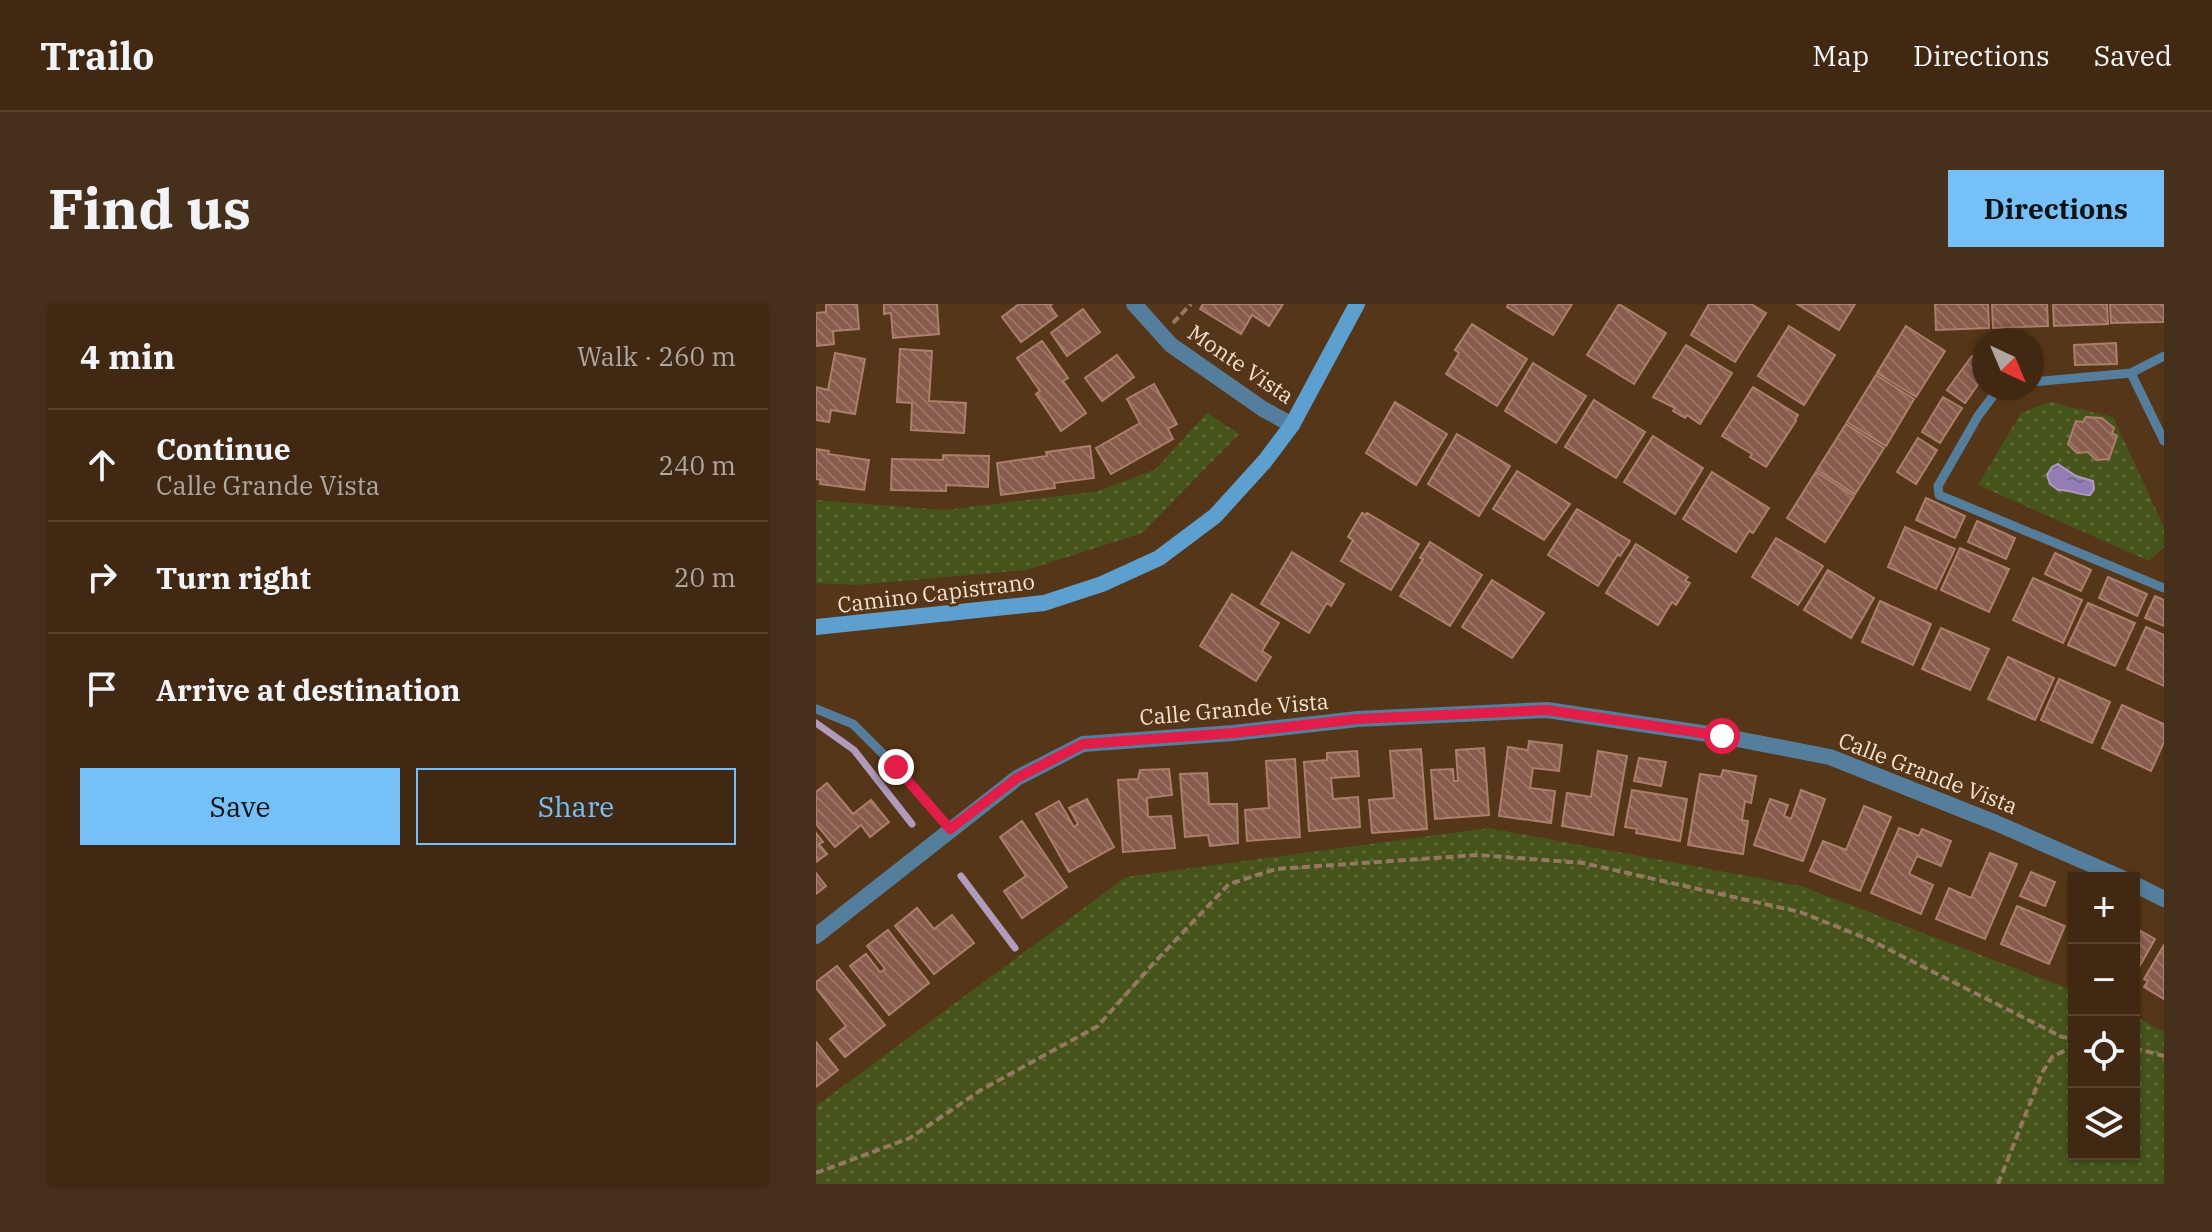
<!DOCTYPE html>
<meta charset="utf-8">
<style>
:root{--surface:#402812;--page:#47301b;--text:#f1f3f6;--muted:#aea69f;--line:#594432;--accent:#75c0f6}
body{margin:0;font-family:"IBM Plex Serif",serif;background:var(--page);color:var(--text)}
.controls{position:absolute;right:24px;bottom:24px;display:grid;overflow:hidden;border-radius:0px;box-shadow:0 2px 6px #0004}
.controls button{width:72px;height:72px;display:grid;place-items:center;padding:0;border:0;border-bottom:2px solid var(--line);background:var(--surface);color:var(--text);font:40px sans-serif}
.compass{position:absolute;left:1156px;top:24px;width:72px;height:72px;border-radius:50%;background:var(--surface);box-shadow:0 2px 6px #0004;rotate:136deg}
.stop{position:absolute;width:24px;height:24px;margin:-18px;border:6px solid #e11d48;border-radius:50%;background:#fff}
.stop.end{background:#e11d48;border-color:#fff;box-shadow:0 2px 8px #0008}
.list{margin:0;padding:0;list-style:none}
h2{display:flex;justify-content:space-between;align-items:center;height:104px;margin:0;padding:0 32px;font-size:34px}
h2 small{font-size:26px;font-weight:400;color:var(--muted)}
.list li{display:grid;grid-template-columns:52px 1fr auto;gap:24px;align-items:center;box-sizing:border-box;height:112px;padding:0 32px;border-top:2px solid var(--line)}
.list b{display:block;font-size:30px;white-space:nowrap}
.list p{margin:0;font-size:26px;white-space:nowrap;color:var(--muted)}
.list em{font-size:26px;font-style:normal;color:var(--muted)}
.actions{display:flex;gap:16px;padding:24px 32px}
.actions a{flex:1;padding:18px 0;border:2px solid var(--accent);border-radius:0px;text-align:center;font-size:28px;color:var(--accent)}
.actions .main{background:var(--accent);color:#111}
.icon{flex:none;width:44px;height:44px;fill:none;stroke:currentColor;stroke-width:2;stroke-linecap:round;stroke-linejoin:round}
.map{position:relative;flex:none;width:1348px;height:880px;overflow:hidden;border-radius:0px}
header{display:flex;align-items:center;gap:48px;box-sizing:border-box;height:112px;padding:0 40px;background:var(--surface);border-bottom:2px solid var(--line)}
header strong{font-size:38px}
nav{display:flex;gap:44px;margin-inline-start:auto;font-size:28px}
.intro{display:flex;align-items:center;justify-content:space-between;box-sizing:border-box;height:192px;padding:0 48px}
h1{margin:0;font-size:56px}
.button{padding:20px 36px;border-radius:0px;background:var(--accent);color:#111;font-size:28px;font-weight:700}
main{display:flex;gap:48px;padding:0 48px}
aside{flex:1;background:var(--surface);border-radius:0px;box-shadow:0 2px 6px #0004}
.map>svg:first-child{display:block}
.grass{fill:url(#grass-dots)}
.water{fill:url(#water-ripples);stroke:#b09bbc;stroke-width:2}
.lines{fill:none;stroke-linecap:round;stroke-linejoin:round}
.stream{stroke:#b09bbc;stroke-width:7}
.building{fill:url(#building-back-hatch);stroke:#ac7e6c;stroke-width:2}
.path{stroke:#947960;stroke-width:4;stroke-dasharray:8 4;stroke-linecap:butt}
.lane{stroke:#557e9c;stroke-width:9}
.street{stroke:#557e9c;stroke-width:16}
.secondary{stroke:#5da0d0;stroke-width:16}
.route{stroke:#e11d48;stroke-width:10}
.labels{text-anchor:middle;stroke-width:6;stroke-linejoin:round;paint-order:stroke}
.street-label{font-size:22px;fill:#f5e1d0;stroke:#563618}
</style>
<header>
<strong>Trailo</strong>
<nav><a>Map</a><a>Directions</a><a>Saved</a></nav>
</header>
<div class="intro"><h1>Find us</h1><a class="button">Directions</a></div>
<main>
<aside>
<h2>4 min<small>Walk · 260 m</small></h2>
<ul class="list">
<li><svg class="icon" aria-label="ahead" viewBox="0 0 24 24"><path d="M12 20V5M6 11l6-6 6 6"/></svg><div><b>Continue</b><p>Calle Grande Vista</p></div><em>240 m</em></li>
<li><svg class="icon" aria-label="right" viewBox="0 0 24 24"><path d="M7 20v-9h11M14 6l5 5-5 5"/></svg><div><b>Turn right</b></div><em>20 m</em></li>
<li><svg class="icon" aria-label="arrive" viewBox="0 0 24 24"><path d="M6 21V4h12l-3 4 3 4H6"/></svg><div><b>Arrive at destination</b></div></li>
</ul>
<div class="actions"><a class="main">Save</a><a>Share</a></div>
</aside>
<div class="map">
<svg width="1348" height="880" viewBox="0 0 1348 880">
<defs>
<pattern id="grass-dots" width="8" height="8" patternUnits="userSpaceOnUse" patternTransform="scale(2)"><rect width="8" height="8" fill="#46541b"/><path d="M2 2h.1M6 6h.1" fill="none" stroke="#616c3b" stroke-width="1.8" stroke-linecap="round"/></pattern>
<pattern id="water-ripples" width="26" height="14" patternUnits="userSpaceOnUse" patternTransform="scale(2)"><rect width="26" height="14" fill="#927db4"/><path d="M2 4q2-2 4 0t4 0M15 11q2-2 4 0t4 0" fill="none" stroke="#79698b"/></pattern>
<pattern id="building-back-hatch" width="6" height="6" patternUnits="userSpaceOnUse" patternTransform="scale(2)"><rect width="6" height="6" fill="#885c4c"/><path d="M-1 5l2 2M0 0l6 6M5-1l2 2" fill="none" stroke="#997365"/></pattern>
</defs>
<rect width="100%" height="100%" fill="#563618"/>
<g class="grass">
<polygon points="1234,98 1297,113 1348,223 1348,243 1333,257 1162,181 1205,109"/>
<polygon points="391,109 423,130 326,229 211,266 40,281 0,279 0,196 129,206 283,187 340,165"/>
<polygon points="673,524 985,582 1258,687 1258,850 1318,850 1318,712 1348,728 1348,880 0,880 0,802 310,573"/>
</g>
<path class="water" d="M1242,160L1260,172L1277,177L1278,185L1274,191C1264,192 1254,185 1242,186L1234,180L1231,171L1236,163Z"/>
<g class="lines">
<g class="stream">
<polyline points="0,419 38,446 96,520"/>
<polyline points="145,572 199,644"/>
</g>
</g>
<g class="building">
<polygon points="10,0 41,0 43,25 17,27 18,40 0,42 0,9 10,8"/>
<polygon points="68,0 121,0 123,30 77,34 75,9 68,10"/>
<polygon points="203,0 236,0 234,2 241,12 205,38 186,13"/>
<polygon points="387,0 467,0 453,22 436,11 425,30 384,5"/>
<polygon points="692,0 756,0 737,31 691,3"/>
<polygon points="803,0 850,29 818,80 771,51"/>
<polygon points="893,0 935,0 950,9 919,58 875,31"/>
<polygon points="981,0 1039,0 1023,26"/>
<polygon points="1119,0 1172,0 1173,24 1120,26"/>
<polygon points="1176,0 1231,0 1232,22 1177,24"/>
<polygon points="1237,0 1291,0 1292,20 1238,22"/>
<polygon points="1294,0 1348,0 1348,18 1295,19"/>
<polygon points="267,5 284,28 251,52 235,29"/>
<polygon points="656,20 711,55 681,102 630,70 643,49 639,46"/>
<polygon points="973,22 1019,51 988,101 942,72"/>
<polygon points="1090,22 1129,47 1100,93 1061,69"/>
<polygon points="226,37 252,74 247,77 270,109 245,127 220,90 224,87 201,54"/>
<polygon points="1300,39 1301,60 1259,61 1258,41"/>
<polygon points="870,41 916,69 884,120 871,111 869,114 857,107 859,104 837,93"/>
<polygon points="84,45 116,47 113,97 150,99 148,129 95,126 96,99 81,98"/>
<polygon points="19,49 49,55 39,110 15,106 13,118 0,116 0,83 12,86"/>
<polygon points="301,51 318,73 286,97 269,74"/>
<polygon points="1156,52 1168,61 1168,72 1149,99 1131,86"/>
<polygon points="717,59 770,92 740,139 689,107"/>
<polygon points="1060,71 1098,95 1070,142 1031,118"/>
<polygon points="338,80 361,120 352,125 357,135 295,170 280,144 324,119 311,95"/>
<polygon points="937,83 982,111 979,116 980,117 950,163 934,153 936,150 906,132"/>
<polygon points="1127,93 1146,104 1124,139 1106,128"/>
<polygon points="778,96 829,128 800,174 749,143"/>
<polygon points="579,98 631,130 600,181 550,149"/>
<polygon points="1270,113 1286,114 1298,124 1296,129 1301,132 1293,155 1280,156 1272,148 1261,149 1252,140 1260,117 1267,118"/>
<polygon points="1030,120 1068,144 1039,190 1001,166"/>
<polygon points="641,130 694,162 663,212 612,180"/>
<polygon points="837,132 887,164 859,210 808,178"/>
<polygon points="1102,134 1121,146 1100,180 1081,168"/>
<polygon points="274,142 278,174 238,179 239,184 185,191 181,159 231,152 230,148"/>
<polygon points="0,145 13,147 12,150 53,156 48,186 4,180 5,176 0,175"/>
<polygon points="127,151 173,152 172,183 130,181 130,187 75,186 76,155 127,156"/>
<polygon points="701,167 754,200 728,236 677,205"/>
<polygon points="896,168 953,204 937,229 933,227 920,248 867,215"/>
<polygon points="1000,168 1038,192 1009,238 971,214"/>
<polygon points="1110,194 1149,212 1139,234 1100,216"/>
<polygon points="761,205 814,237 804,252 802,250 782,282 732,251"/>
<polygon points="546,209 550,211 551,209 603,240 575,286 525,257 537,236 532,233"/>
<polygon points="1161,217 1199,234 1190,255 1152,238"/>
<polygon points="1089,223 1139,245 1120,285 1072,263"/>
<polygon points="960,234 1007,262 982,301 936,273"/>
<polygon points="614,238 666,271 634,322 584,292 607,255 604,254"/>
<polygon points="820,240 872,273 869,277 874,279 860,301 856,298 842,321 790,289"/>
<polygon points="1144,244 1193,265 1173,308 1125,286"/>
<polygon points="476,248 528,280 515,302 511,299 493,329 445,300"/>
<polygon points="1239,249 1275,266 1265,287 1229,270"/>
<polygon points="1012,266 1058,294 1035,334 988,306"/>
<polygon points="1292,273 1331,290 1321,312 1283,294"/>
<polygon points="1217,274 1266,296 1247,339 1197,316"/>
<polygon points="676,276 728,309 696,354 646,323"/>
<polygon points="416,290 463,319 446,347 455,353 440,377 384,342"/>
<polygon points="1339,292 1348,296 1348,322 1329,314"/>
<polygon points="1064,297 1115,320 1097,361 1046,338"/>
<polygon points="1272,299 1319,319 1299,362 1252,341"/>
<polygon points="1330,323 1348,331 1348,382 1311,365"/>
<polygon points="1125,324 1173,345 1154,386 1106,365"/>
<polygon points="1192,353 1238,374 1219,416 1172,395"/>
<polygon points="1243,375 1294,398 1276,439 1225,416"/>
<polygon points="1306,401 1348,420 1348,438 1335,467 1286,444"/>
<polygon points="713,437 746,441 743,467 717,464 714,484 739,487 735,519 683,512 692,443 712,446"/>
<polygon points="668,444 673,511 619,515 615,466 637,465 638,477 642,477 640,446"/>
<polygon points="605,445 611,525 556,529 553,496 578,494 574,447"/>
<polygon points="541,447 543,472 515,474 517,495 542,493 544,523 493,527 488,458 511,456 511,449"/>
<polygon points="782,447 811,452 797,531 746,522 751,489 775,493"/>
<polygon points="823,454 850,458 845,482 818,477"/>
<polygon points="479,455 484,533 431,537 429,506 453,504 450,457"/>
<polygon points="353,465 356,491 331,494 332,513 355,512 359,544 307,548 302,476 322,475 324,466"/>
<polygon points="907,466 940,472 935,499 929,497 926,516 932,517 927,550 872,541 884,470 905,473"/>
<polygon points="391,469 393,500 421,500 422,539 394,542 392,531 369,533 364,470"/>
<polygon points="11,479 37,510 55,496 73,518 54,533 45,521 19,543 0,520 0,488"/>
<polygon points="816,486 871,495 864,537 820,529 821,525 809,523"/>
<polygon points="985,486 1009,495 987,557 938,541 954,495 972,501 968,512 975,515"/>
<polygon points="271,495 298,543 253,568 220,510 243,497 258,523 262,520 253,504"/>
<polygon points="1048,502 1075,513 1044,587 994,567 1007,537 1030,546"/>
<polygon points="206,517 251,583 206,614 188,587 210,572 184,533"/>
<polygon points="1083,524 1103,532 1106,525 1135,537 1125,562 1101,552 1093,570 1117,581 1105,610 1055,589"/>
<polygon points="0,529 7,538 3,540 11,550 0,558"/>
<polygon points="1174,549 1201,560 1169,635 1120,615 1133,584 1155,594"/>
<polygon points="1215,568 1239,578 1229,602 1204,592"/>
<polygon points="0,569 10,582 0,590"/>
<polygon points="1201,602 1249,622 1233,660 1185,640"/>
<polygon points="101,604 118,625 136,611 158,639 118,670 79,622"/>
<polygon points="1318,623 1339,635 1318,672"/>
<polygon points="72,626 113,679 73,711 34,662 50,650 64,668 69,665 51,642"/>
<polygon points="1348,641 1348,695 1328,683 1332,677 1328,675"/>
<polygon points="21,662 69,721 29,753 14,735 30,722 0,684 0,678"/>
<polygon points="0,738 22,766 0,783"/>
</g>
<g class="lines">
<g class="path">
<polyline points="357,19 375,0"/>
<polyline points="1318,744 1348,752"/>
<polyline points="0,869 94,834 165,786 282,722 335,662 413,580 460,565 662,551 767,559 984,608 1052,635 1246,733 1258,734"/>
<polyline points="1182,880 1226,769 1236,753 1258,742"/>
</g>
<g class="lane">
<polyline points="1315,69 1348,137"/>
<polyline points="1216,78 1315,69 1348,52"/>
<polyline points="1183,84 1162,112 1122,182 1123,191 1348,284"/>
<polyline points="0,405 37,420 80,463 134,525"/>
</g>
<g class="street">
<polyline points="318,0 355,41 447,105 476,121"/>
<polyline points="1318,580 1348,595"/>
<polyline points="0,632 201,474 267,440 417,429 542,415 731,406 906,432 1014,453 1180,519 1306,574"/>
</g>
<polyline class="secondary" points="0,323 228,299 286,280 343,254 399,212 449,157 476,121 541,0"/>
</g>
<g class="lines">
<polyline class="route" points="80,463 134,525 201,474 267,440 417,429 542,415 731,406 906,432"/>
</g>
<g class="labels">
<g class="street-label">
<text transform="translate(425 60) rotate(34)" y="8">Monte Vista</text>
<text transform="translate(120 289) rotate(-7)" y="8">Camino Capistrano</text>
<text transform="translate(418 405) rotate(-5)" y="8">Calle Grande Vista</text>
<text transform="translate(1112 469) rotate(21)" y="8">Calle Grande Vista</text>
</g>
</g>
</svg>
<div class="controls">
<button>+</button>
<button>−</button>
<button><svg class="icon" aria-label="locate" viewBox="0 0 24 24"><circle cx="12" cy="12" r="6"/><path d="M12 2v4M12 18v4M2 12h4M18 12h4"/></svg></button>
<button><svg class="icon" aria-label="layers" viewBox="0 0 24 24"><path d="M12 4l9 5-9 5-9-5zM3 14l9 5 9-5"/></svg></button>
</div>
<svg class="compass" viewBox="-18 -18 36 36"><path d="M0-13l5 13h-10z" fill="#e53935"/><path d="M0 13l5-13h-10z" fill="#aea69f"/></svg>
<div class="stop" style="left:906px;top:432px"></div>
<div class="stop end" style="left:80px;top:463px"></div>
</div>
</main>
